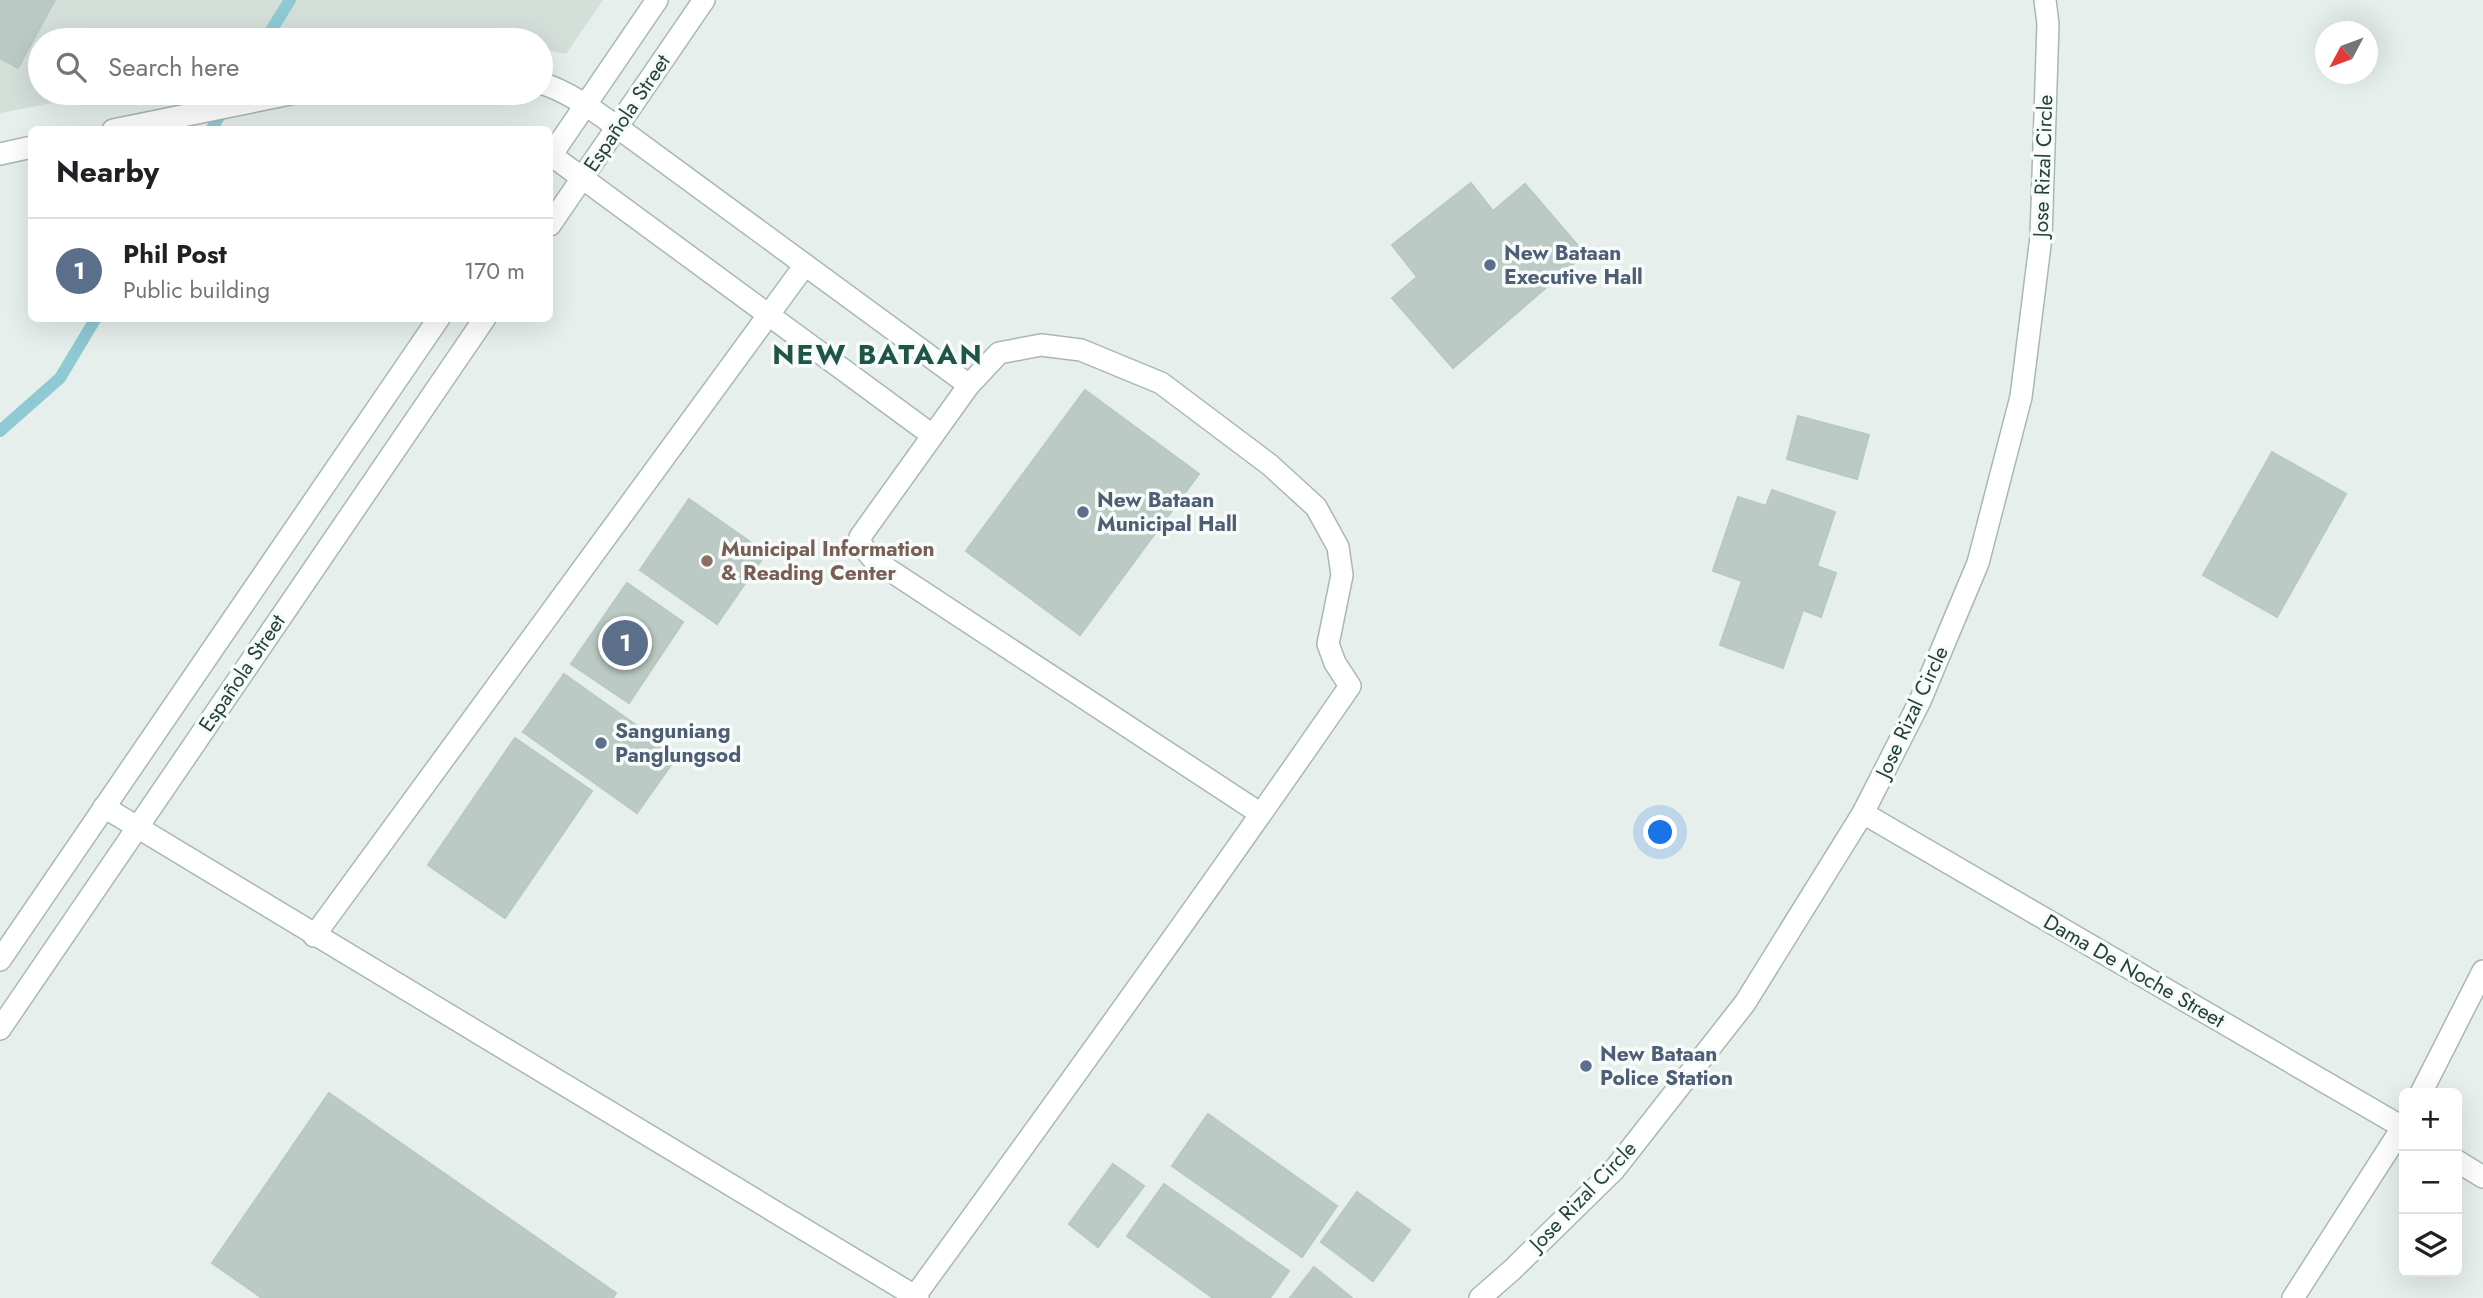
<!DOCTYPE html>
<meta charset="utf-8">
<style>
:root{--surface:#fff;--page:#f6f6f6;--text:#202124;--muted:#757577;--line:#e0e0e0;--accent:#2563eb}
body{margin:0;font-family:Jost,sans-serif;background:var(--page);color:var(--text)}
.controls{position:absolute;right:21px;bottom:21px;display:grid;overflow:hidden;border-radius:10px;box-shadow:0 7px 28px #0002}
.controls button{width:63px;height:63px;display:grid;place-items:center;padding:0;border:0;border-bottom:2px solid var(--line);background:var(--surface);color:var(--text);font:35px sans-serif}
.compass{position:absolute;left:2315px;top:21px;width:63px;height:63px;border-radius:50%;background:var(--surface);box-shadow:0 7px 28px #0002;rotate:229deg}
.you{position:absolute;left:1661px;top:833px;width:24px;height:24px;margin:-18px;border:5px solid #fff;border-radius:50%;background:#1a73e8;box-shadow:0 0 0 10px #1a73e833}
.badge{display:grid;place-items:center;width:46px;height:46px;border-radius:50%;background:var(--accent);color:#fff;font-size:23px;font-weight:700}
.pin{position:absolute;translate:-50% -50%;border:4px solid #fff;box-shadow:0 2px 7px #0006}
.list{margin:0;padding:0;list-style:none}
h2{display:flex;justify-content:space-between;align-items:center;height:91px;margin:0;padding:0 28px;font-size:30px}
h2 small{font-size:23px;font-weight:400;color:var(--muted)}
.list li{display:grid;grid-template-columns:46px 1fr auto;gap:21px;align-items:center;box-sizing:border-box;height:105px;padding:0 28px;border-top:2px solid var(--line)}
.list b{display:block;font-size:26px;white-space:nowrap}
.list p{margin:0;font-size:23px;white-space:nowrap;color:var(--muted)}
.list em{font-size:23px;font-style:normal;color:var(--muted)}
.icon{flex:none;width:38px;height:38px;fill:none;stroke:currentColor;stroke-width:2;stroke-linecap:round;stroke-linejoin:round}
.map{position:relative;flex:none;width:2483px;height:1298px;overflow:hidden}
.search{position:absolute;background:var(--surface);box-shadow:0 7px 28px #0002;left:28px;top:28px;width:525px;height:77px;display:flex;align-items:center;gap:18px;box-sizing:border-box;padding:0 24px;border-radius:38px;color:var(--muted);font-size:26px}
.panel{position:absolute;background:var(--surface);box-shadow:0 7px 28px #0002;left:28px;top:126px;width:525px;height:196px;border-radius:10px}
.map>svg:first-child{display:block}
.built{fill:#d4dfda}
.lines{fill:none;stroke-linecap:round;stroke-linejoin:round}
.stream{stroke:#8ec9d4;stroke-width:12}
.building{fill:#bbcac4;stroke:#b8c9c2;stroke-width:2}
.service-casing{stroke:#a8b8b2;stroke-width:24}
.minor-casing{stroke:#a8b8b2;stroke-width:24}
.tertiary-casing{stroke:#a8b8b2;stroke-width:24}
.service{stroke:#fff;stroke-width:21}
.minor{stroke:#fff;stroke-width:21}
.tertiary{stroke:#fff;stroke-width:21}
.service-dot{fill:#5c6f8a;stroke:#f7fbf9;stroke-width:2.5}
.education-dot{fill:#8d6e63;stroke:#f7fbf9;stroke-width:2.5}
.labels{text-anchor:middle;stroke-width:7;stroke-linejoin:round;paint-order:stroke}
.street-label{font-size:21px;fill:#24423a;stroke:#f7fbf9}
.service-label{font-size:21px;font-weight:bold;fill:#4e5e75;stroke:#f7fbf9;text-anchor:start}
.education-label{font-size:21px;font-weight:bold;fill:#785e54;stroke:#f7fbf9;text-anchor:start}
.district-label{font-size:28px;font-weight:bold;letter-spacing:2px;fill:#1f5548;stroke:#f7fbf9}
</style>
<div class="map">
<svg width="2483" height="1298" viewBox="0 0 2483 1298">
<rect width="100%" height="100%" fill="#e6efeb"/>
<polygon class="built" points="0,0 603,0 566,54 541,49 541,40 499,40 482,37 397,37 380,40 40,40 40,93 105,93 0,113"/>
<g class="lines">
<g class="stream">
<polyline points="265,40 290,0"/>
<polyline points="211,130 233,93"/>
<polyline points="0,431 60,378 96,318"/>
</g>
</g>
<g class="building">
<polygon points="0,0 55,0 18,68 0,58"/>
<polygon points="1471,183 1493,211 1525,184 1585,254 1453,368 1392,298 1417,277 1392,245"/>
<polygon points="1085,390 1199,474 1080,635 966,551"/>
<polygon points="1798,416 1869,435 1857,479 1787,459"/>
<polygon points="2272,452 2346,494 2277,617 2203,575"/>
<polygon points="1772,490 1835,512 1817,566 1836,573 1821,617 1803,610 1783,668 1720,645 1742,581 1713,571 1738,497 1766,506"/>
<polygon points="689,499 766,553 717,624 640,570"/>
<polygon points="627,583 683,622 629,703 571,664"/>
<polygon points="564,674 678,755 637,813 523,732"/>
<polygon points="515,738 592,791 505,918 428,865"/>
<polygon points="329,1093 616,1293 613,1298 262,1298 212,1263"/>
<polygon points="1208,1114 1337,1206 1302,1257 1172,1166"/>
<polygon points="1113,1164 1144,1186 1098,1247 1069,1224"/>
<polygon points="1164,1184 1289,1271 1270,1298 1213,1298 1127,1236"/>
<polygon points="1357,1192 1410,1230 1373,1281 1321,1242"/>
<polygon points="1314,1267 1352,1298 1290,1298"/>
</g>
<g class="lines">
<defs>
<g id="service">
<polyline points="617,127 969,385"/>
<polyline points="551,155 932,435"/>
<polyline points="104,807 918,1298"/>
<polyline points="314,936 805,265"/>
<path d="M915,1296C1062,1094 1208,892 1350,686L1335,663L1328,644L1342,575L1338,547L1316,507L1270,465L1161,383L1081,350L1041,345L999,353L969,385L860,537L862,546L874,560L1261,814"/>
</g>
<g id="minor">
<path d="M541,83C569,92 592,109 617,127"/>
<polyline points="113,130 295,93"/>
<polyline points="0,154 32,147"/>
<polyline points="1863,813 2404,1128"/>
<polyline points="2421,1093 2483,971"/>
<polyline points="2457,1161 2483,1177"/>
<polyline points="1480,1298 1512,1270 1614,1170 1745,1003 1863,813 1920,701 1978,563 2021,397 2041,237 2048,24 2045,0"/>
<polyline points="2293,1298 2404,1125"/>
</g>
<g id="tertiary">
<polyline points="550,157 657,0"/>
<polyline points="550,225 704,0"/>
<polyline points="0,960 439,318"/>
<polyline points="0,1029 485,318"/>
</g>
</defs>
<use href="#service" class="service-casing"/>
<use href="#minor" class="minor-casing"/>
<use href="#tertiary" class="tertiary-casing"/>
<use href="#service" class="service"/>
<use href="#minor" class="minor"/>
<use href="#tertiary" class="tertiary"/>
</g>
<g class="service-dot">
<circle cx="1490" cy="265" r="7"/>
<circle cx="1083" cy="512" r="7"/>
<circle cx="601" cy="743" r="7"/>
<circle cx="1586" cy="1066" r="7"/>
</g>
<circle class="education-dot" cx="707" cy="561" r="7"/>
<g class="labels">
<g class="street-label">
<text transform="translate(627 113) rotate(-56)" y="7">Española Street</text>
<text transform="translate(2043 166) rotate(-88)" y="7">Jose Rizal Circle</text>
<text transform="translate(242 673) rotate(-56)" y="7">Española Street</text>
<text transform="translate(1912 712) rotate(-65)" y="7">Jose Rizal Circle</text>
<text transform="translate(2134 971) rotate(30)" y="7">Dama De Noche Street</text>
<text transform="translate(1583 1196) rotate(-46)" y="7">Jose Rizal Circle</text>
</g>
<g class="service-label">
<text x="1504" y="260">New Bataan<tspan x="1504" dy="24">Executive Hall</tspan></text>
<text x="1097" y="507">New Bataan<tspan x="1097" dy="24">Municipal Hall</tspan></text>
<text x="615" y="738">Sanguniang<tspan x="615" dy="24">Panglungsod</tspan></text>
<text x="1600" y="1061">New Bataan<tspan x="1600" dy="24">Police Station</tspan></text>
</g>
<g class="education-label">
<text x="721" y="556">Municipal Information<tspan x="721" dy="24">&amp; Reading Center</tspan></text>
</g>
<g class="district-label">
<text x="878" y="364">NEW BATAAN</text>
</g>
</g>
</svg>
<div class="controls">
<button>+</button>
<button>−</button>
<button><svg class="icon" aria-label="layers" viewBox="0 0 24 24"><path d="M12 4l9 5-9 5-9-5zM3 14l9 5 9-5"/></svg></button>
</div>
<svg class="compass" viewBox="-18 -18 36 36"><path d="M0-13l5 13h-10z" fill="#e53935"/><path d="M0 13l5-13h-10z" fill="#757577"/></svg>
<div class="you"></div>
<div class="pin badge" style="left:625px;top:643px;background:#5c6f8a">1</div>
<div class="search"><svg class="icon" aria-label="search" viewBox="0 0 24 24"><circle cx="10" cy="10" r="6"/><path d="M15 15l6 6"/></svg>Search here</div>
<section class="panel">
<h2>Nearby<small></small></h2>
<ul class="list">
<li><span class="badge" style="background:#5c6f8a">1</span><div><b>Phil Post</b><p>Public building</p></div><em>170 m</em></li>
</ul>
</section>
</div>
